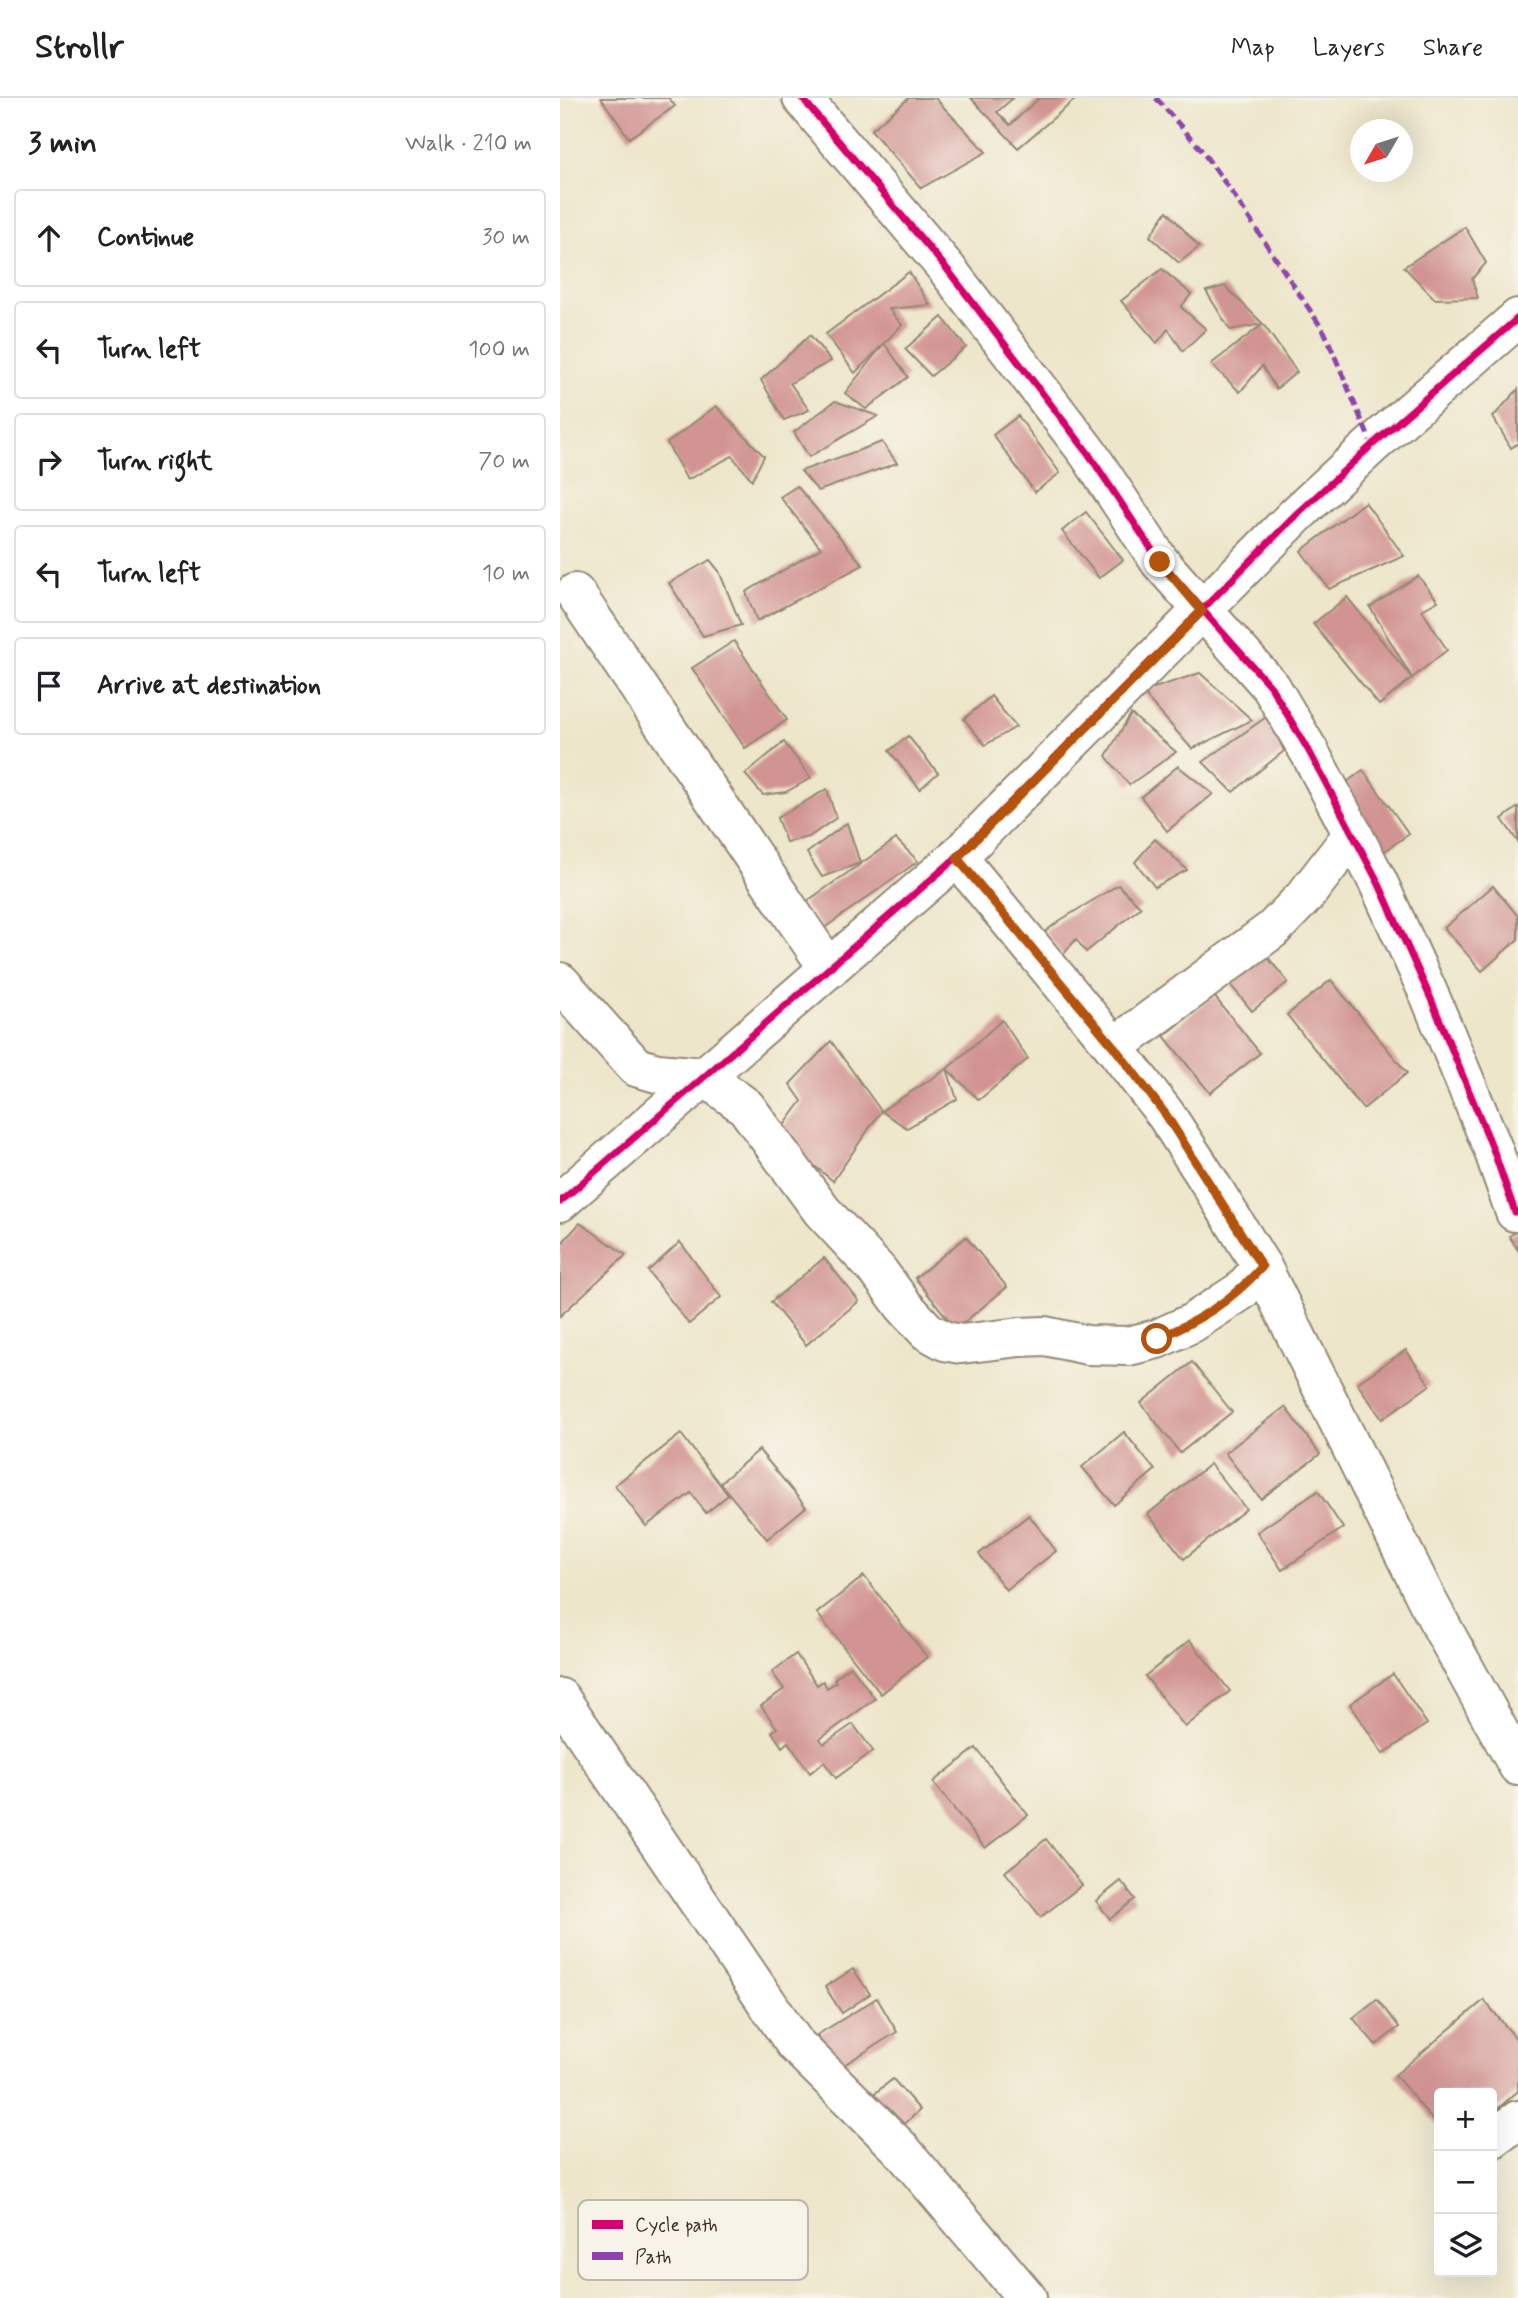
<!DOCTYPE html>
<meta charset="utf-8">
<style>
:root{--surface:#fff;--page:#f2f2f2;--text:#202124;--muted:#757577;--line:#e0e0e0}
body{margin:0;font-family:Mynerve,sans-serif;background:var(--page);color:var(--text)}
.controls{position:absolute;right:21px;bottom:21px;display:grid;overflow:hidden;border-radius:7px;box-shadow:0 7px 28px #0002}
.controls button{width:63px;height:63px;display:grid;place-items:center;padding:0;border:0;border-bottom:2px solid var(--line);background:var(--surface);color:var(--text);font:35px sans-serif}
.compass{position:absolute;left:790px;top:21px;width:63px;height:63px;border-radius:50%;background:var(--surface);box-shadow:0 7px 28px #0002;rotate:231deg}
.stop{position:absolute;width:21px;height:21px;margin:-16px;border:5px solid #b45309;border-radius:50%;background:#fff}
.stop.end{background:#b45309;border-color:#fff;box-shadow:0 2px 7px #0008}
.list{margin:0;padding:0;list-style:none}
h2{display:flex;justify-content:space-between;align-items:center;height:91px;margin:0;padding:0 28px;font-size:30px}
h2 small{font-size:23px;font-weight:400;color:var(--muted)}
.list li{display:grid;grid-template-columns:46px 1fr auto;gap:21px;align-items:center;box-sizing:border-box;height:98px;margin:0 14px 14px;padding:0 14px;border:2px solid var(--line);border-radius:7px}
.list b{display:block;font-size:26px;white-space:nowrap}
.list em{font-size:23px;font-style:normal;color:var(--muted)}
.icon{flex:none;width:38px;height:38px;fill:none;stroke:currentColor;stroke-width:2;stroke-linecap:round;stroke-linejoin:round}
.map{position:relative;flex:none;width:958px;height:2200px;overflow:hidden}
header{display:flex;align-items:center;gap:42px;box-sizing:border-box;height:98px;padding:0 35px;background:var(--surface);border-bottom:2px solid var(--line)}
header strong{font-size:33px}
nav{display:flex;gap:38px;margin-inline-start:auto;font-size:24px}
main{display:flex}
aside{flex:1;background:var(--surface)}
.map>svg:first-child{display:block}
.building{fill:#d29493}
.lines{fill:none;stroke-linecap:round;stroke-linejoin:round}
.minor-casing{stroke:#948874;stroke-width:42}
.minor{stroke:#fff;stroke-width:38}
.quiet{stroke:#8e44ad;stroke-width:5;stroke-dasharray:10 5;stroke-linecap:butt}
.cycleway-casing{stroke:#f7f3e8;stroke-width:11}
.cycleway{stroke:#d6006c;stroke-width:7}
.route{stroke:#b45309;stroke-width:9}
.key{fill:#f7f3e8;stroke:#bfb7ab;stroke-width:2}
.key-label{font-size:19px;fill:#3b2a1e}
</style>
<header>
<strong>Strollr</strong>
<nav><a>Map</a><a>Layers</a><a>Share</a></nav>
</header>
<main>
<aside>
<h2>3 min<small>Walk · 210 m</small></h2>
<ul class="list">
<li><svg class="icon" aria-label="ahead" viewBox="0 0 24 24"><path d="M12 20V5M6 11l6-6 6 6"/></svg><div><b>Continue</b></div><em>30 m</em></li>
<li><svg class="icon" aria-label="left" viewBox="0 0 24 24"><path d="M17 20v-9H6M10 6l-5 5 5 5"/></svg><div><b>Turn left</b></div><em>100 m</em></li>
<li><svg class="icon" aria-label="right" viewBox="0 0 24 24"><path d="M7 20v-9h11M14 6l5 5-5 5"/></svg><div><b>Turn right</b></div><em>70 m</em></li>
<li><svg class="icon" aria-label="left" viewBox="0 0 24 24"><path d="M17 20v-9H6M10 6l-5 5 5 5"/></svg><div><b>Turn left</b></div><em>10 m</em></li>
<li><svg class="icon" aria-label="arrive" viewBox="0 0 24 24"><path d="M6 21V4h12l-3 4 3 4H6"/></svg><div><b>Arrive at destination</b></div></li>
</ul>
</aside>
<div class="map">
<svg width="958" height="2200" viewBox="0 0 958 2200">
<rect width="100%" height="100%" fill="#f7f3e8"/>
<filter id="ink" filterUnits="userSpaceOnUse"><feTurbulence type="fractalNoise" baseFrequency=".0143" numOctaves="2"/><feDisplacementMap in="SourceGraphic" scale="14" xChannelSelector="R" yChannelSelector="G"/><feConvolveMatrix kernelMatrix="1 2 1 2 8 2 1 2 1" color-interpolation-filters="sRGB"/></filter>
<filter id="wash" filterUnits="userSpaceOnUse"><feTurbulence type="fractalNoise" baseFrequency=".00686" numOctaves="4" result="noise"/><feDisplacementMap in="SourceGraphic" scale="28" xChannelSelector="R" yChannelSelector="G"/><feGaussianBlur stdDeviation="1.57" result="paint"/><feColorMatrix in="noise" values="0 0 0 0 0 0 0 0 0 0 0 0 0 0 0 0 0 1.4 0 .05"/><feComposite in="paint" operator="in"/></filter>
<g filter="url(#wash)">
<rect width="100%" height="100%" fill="#ede6ca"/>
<g id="blocks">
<g class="building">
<polygon points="41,0 109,0 115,8 69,40"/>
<polygon points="349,0 375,0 426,54 361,90 311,32"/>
<polygon points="411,0 453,0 437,14 450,27 479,0 517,0 458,50"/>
<polygon points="607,113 639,149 619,165 590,138"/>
<polygon points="905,129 926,165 912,181 918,200 875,201 844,169"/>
<polygon points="602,171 631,196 621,209 646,231 623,253 608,231 597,245 561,203"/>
<polygon points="349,174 370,207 329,211 342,227 295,275 266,236"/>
<polygon points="665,188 703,226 737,274 716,291 702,268 680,294 651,266 703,226 670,232 646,193"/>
<polygon points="382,219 406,249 371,278 345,251"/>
<polygon points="250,237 271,263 230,285 249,312 224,322 201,282"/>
<polygon points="324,245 348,279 306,311 285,295"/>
<polygon points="958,291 958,345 951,350 933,319"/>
<polygon points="275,303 318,318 249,359 234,334"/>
<polygon points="156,308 204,358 192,382 172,358 127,382 107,345"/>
<polygon points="458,318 500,375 475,394 433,337"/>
<polygon points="322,344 337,365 258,393 241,373"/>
<polygon points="237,388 303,467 197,523 186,494 261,450 220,399"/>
<polygon points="805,404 844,458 769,491 741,453"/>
<polygon points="526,414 563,462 539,480 502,433"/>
<polygon points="150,462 159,473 181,527 143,538 109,485"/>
<polygon points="858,478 878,503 862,512 887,552 852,580 810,509"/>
<polygon points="787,499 852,580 819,607 753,526"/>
<polygon points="174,543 227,622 185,650 132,570"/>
<polygon points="640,575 692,622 632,651 582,594"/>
<polygon points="431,598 456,629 425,647 404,621"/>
<polygon points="571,616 616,654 569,687 546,658"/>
<polygon points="709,617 724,653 673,694 643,664"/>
<polygon points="348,638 378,675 360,691 329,653"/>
<polygon points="224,644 251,680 226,694 203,697 185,676"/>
<polygon points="618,668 653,696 607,733 581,699"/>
<polygon points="803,672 849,736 819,757 774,694"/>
<polygon points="267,691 276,720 249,739 226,744 217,720"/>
<polygon points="958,709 958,744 942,721"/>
<polygon points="287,725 300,765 262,779 247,755"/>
<polygon points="336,741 358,763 263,831 243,806"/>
<polygon points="595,741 627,772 595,789 575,764"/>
<polygon points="558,787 581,809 526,854 516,841 503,857 485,834 499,823"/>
<polygon points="933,788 958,818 958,841 922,873 884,830"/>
<polygon points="705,856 728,884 692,913 669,885"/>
<polygon points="771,882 847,975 803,1011 727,917"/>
<polygon points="654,898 700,955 650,995 604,938"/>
<polygon points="442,922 468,961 419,1002 387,971"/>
<polygon points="271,943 321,1013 273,1083 217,1037 242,1003 230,986"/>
<polygon points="387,971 397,1001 347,1030 321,1013"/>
<polygon points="20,1125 66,1157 0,1218 0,1147"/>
<polygon points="958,1133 958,1152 949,1138"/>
<polygon points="406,1139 447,1189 396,1231 355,1180"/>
<polygon points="120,1144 161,1199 129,1226 88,1173"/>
<polygon points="264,1160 299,1203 246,1247 211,1204"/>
<polygon points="846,1252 870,1287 822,1321 797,1285"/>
<polygon points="632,1264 672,1314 620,1355 581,1305"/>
<polygon points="725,1309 760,1356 701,1401 665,1355"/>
<polygon points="564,1334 595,1372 554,1407 522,1369"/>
<polygon points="121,1336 168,1397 146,1415 131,1395 86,1428 55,1387"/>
<polygon points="199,1352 246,1409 207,1441 160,1385"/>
<polygon points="650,1366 686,1411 624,1461 588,1416"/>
<polygon points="758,1393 783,1430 722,1472 697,1434"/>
<polygon points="469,1417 496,1453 446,1492 419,1456"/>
<polygon points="304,1478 367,1559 321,1596 257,1515"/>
<polygon points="630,1542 670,1593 625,1629 585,1578"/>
<polygon points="236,1556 257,1587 263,1583 267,1590 276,1584 274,1581 291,1568 315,1601 260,1641 264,1646 293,1626 313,1653 276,1680 264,1664 250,1675 228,1644 222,1649 212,1634 217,1630 201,1608 224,1591 212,1574"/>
<polygon points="833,1576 867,1626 823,1656 790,1606"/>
<polygon points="416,1650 468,1717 425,1750 373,1684"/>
<polygon points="486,1741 522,1787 481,1819 445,1774"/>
<polygon points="561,1783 575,1801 550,1821 536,1803"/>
<polygon points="293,1871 310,1896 282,1915 265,1889"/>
<polygon points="317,1900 337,1934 277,1971 257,1937"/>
<polygon points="817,1901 839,1929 816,1947 793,1920"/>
<polygon points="924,1902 958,1943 958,1993 932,2016 932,1995 879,1995 879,2030 835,1977"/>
<polygon points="333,1981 360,2012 342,2028 314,1996"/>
</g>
</g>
</g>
<g filter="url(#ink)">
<use href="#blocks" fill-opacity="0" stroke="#948874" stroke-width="2"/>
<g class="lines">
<defs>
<g id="minor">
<polyline points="242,0 387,171 528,355 600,464 711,589 750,655 818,784 871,901 933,1051 955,1114"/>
<polyline points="15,495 269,871"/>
<polyline points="397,759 554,949 606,1017 643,1074 702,1169 868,1504 958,1668"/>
<polyline points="0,884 76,969 97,975 145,979 186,1009 262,1113 318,1173 344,1208 367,1233 385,1243 401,1246 460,1239 485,1238 527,1247 568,1248 597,1241 632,1225 681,1193 702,1169"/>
<polyline points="554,949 713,831 745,798 793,736"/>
<polyline points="0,1104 397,759 736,417 812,347 958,220"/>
<polyline points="0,1600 235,1946 340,2050 467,2200"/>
<polyline points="932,2041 958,2022"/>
</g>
</defs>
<use href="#minor" class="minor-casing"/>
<use href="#minor" class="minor"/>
<polyline class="quiet" points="596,0 639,49 671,93 765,235 812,347"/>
<defs>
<g id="cycleway">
<polyline points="242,0 387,171 528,355 600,464 711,589 750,655 818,784 871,901 933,1051 955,1114"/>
<polyline points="0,1104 397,759 736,417 812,347 958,220"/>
</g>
</defs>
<use href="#cycleway" class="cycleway-casing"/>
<use href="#cycleway" class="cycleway"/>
</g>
</g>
<g class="lines" filter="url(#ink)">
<path class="route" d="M597,1241C640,1222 670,1204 702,1169L606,1017L554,949L397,760L642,513L600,464"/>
</g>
<rect x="18" y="2102" width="230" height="80" rx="10" class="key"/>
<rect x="32" y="2122" width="31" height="9" fill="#d6006c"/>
<rect x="32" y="2154" width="31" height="8" fill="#8e44ad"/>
<g class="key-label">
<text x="75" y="2133">Cycle path</text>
<text x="75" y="2165">Path</text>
</g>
</svg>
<div class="controls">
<button>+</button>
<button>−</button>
<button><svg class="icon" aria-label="layers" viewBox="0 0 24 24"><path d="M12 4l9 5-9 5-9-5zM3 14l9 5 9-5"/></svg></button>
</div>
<svg class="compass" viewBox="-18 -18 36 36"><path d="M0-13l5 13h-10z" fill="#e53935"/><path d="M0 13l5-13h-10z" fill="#757577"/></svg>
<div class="stop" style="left:597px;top:1241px"></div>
<div class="stop end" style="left:600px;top:464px"></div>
</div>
</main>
